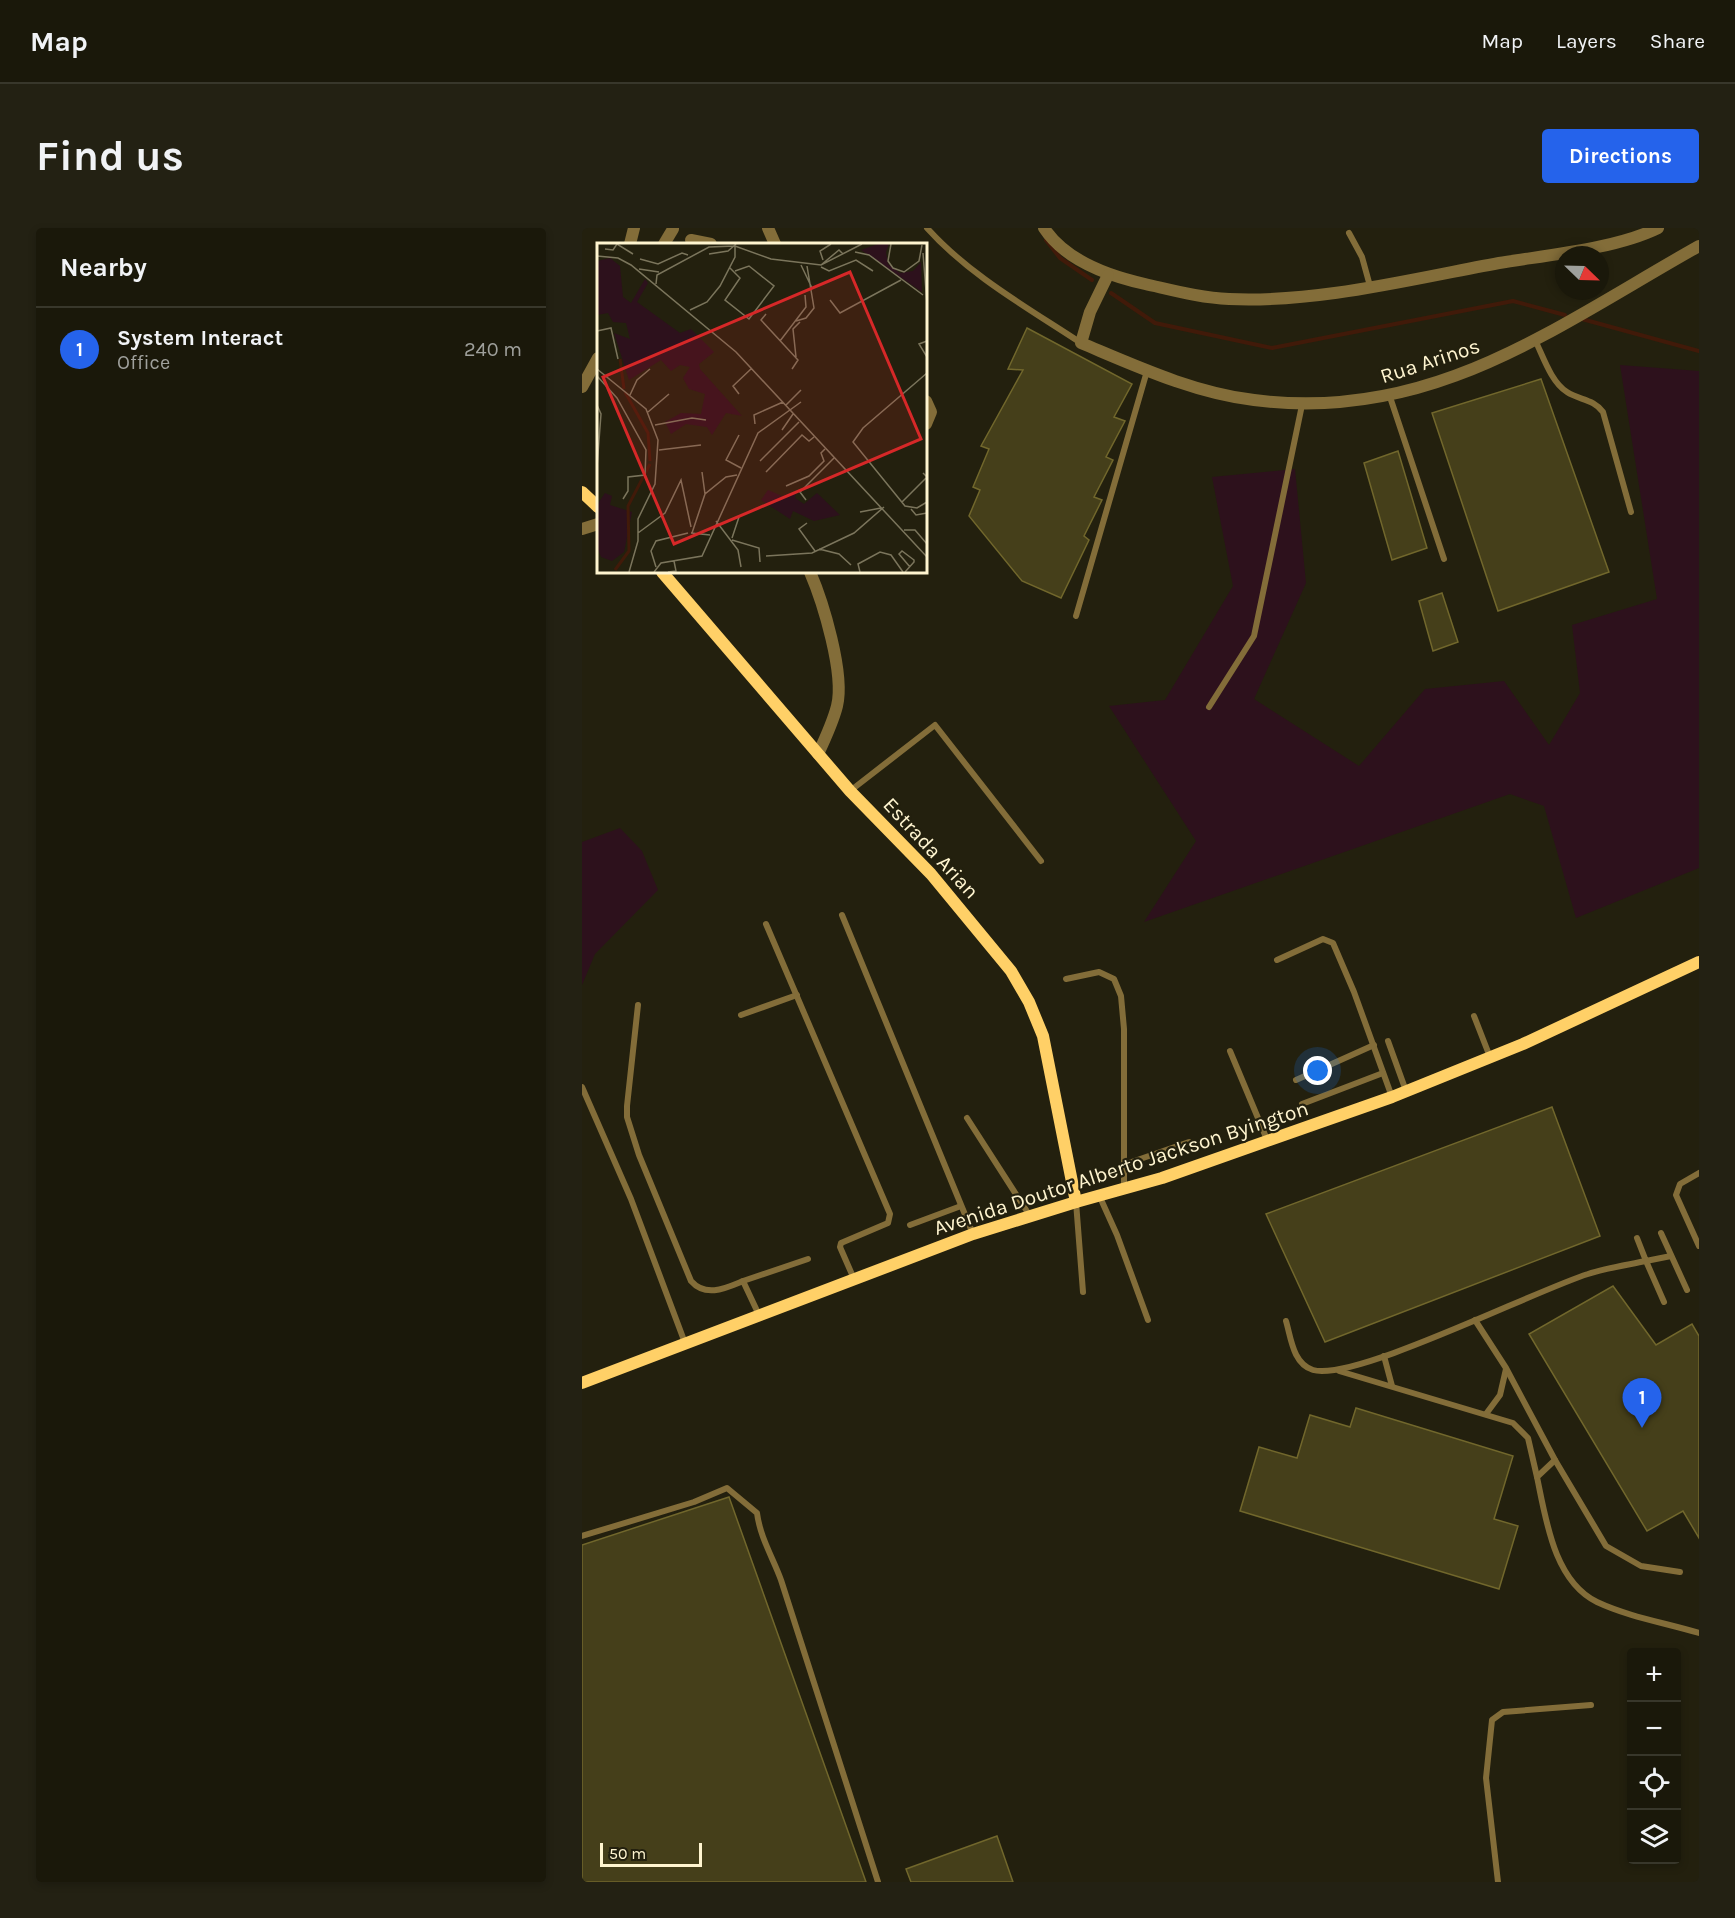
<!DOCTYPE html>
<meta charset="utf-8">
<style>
:root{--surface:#1a180a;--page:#232113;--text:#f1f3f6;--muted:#9fa09c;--line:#38372b;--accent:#2563eb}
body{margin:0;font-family:Karla,sans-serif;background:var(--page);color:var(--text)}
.controls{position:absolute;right:18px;bottom:18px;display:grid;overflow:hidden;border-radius:6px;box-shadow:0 3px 9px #0003}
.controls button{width:54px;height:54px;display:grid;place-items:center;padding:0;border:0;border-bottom:2px solid var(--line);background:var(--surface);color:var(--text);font:30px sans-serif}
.compass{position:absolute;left:973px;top:18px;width:54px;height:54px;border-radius:50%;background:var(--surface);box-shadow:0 3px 9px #0003;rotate:113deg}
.scale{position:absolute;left:18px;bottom:15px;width:102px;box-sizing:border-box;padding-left:6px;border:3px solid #fff5d0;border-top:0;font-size:16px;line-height:21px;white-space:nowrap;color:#fff5d0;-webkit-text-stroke:4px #23200e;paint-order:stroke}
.you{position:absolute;left:736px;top:843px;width:21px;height:21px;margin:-15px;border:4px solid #fff;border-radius:50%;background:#1a73e8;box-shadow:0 0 0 9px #1a73e833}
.badge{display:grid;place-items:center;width:39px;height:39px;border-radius:50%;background:var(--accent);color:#fff;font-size:20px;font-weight:700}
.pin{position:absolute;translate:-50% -50px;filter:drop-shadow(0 2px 3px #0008)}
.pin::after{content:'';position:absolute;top:32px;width:21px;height:18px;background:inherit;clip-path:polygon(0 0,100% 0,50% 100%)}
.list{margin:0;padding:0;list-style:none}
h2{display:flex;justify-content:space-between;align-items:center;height:78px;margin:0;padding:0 24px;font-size:26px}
h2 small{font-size:20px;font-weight:400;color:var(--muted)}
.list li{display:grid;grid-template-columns:39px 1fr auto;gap:18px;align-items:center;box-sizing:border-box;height:84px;padding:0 24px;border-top:2px solid var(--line)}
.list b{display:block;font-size:22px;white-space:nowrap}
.list p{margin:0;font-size:20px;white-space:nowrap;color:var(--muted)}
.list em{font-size:20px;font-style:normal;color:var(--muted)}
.icon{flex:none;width:33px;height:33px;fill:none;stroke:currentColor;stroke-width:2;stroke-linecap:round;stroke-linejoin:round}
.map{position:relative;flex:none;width:1117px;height:1654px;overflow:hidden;border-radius:6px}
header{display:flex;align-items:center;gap:36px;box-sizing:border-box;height:84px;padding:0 30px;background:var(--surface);border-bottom:2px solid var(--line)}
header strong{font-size:28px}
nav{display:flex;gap:33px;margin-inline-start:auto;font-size:21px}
.intro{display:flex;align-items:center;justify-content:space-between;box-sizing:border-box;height:144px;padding:0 36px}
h1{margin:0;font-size:42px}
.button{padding:15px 27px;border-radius:6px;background:var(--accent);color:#fff;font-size:21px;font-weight:700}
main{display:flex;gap:36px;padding:0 36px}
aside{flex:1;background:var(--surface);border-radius:6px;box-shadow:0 3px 9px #0003}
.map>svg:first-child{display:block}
.green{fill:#2d111c}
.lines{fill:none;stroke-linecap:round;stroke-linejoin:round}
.stream{stroke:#411a09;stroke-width:4}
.building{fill:#453f1a;stroke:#71672c;stroke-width:1.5}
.lane{stroke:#836d39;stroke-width:6}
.street{stroke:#836d39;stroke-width:12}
.secondary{stroke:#ffd067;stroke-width:12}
.labels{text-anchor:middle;stroke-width:4.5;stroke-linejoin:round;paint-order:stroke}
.street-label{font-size:21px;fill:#fff5d0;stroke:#23200e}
.inset-river{fill:none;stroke:#411a09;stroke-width:3}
.inset-road{fill:none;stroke:#7b755c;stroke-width:1.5}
.view{fill:#d62828;fill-opacity:0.15;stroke:#d62828;stroke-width:3}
.inset-edge{fill:none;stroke:#fff5d0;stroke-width:3}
</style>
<header>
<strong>Map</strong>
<nav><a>Map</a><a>Layers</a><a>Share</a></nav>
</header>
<div class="intro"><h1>Find us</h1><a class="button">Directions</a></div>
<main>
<aside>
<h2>Nearby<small></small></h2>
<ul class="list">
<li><span class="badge">1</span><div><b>System Interact</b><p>Office</p></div><em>240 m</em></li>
</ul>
</aside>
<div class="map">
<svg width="1117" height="1654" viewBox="0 0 1117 1654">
<rect width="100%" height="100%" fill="#23200e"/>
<g class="green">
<polygon points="1038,137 1117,143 1117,640 994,690 962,578 928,566 562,694 614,613 527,478 583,472 651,358 630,249 713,241 724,355 672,471 777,538 843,461 922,453 967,517 998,465 990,397 1075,371"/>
<polygon points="38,600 60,623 76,662 13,726 0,757 0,614"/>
</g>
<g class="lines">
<g class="stream">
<polyline points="464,12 478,30 510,52"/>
<polyline points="529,65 573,95 690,120 931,73 983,87"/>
<polyline points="1000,91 1117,123"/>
</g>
</g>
<g class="building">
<polygon points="445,100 550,156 532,189 543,193 524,229 531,232 512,269 520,272 502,308 507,312 479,370 440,353 387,288 398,262 391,259 407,221 399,218 441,142 426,141"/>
<polygon points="959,151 1027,344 916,383 850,185"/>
<polygon points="816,223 845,320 810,332 782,235"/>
<polygon points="860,365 876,414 851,423 837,373"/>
<polygon points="970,879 1018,1008 743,1114 684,986"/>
<polygon points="1031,1058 1074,1117 1110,1096 1117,1108 1117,1310 1101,1283 1065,1303 947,1106"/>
<polygon points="774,1180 931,1228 912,1291 936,1298 917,1361 658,1283 677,1219 715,1230 728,1187 768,1199"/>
<polygon points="147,1269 284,1654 0,1654 0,1317"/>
<polygon points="415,1608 431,1654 329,1654 324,1641"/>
</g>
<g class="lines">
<g class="lane">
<path d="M345,0C387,47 446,80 499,115"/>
<polyline points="767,5 780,29 788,58"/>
<path d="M953,112C961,128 969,154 985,164C997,172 1012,171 1021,184L1049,284"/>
<polyline points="808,169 862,331"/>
<polyline points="494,388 565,143"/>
<polyline points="627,479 672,408 720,177"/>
<polyline points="268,563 353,497 459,633"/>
<polyline points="260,687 391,1006"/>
<polyline points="184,696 308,986 306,995 259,1015 258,1019 272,1051"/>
<polyline points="695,732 741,711 751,715 772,764 810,869"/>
<polyline points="484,751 517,744 532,751 539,768 542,801 542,961"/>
<path d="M56,777L45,878V889L57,927L109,1053C124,1070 144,1060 161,1053L177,1087"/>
<polyline points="159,787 215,767"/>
<polyline points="892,788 908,829"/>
<polyline points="806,813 824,863"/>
<polyline points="648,823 686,914"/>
<polyline points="714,852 792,817"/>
<polyline points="0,859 49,971 103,1115"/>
<polyline points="720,876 801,845"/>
<polyline points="385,890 448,988"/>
<polyline points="541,937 607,914"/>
<polyline points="1117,945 1098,956 1094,967 1117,1018"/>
<polyline points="517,967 535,1007 566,1092"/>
<polyline points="494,974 501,1064"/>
<polyline points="328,997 379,978"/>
<polyline points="1079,1005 1105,1062"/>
<polyline points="1055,1010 1064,1033 1089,1028"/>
<polyline points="161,1053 226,1031"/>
<polyline points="893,1092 924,1140 973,1232 1024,1318 1059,1338 1098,1344"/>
<path d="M704,1093C709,1110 711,1136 731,1142C772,1154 954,1062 1006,1046C1024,1040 1045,1037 1064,1033L1082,1074"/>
<polyline points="802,1128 810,1158"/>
<polyline points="757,1143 931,1195 946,1210 955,1249"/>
<polyline points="904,1186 918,1167 924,1141"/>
<path d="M973,1232L955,1249C964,1292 972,1353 1015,1374C1047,1389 1084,1395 1117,1405"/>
<path d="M0,1308L112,1274L145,1260L175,1285C178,1309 191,1330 199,1352L296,1654"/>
<polyline points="916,1654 904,1550 910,1492 921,1484 1009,1477"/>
</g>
<g class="street">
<polyline points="186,0 193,16"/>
<path d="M462,0C483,32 527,48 563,56C590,62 619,70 647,71C737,75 829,51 917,35C965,27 1033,21 1076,0"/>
<polyline points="109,12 129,16"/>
<polyline points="48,16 52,0"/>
<polyline points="82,16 91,1"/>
<path d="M526,47L508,84L499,115C554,138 612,165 672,172C849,195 971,100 1117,18"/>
<polyline points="0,159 16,130"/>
<polyline points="344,173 349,184 344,196"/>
<polyline points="0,301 16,296"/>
<path d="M228,344C241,374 263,446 255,478C251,494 243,511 236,526"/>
</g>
<g class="secondary">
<polyline points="0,264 16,279"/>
<polyline points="80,344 268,563 349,646 429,743 447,774 461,808 494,974"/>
<polyline points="0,1155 391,1006 494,974 580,950 810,869 941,816 1117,734"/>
</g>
</g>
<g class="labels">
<g class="street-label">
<text transform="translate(848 133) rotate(-18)" y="7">Rua Arinos</text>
<text transform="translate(349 620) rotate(47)" y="7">Estrada Arian</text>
<text transform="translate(539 940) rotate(-18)" y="7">Avenida Doutor Alberto Jackson Byington</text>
</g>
</g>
<g transform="translate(15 15)">
<rect width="330" height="330" fill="#23200e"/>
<path d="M281,1H292L289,9L291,21L303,30L316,28L324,19L325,49L264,7ZM13,15L23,23L26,54L34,60L48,36L51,40L40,59L83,90L94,86L117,109L102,121L103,126L145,173L129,170L115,192L110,184L89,181L74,191L68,179L84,170L104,171L108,151L92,146L86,135L93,124L83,122L74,128L64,117L32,137L17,90L33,96L29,80L16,79L11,70L0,72V18ZM171,247L185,253L199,249L198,255L207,261L220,250L243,272L217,278L196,268L193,276L164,257ZM8,250L15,253L13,262L35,269L27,309L15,318L4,314L0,304V262Z" fill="#2d111c"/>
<path class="inset-river" d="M23,116L27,146M28,149L51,190L53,218M18,327L32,308L31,263L53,221"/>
<path class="inset-road" d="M294,1L291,18L296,25L307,29L322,18L325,2M8,6L16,7L20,1L36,11M258,9L272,12L326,52M326,10L330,61M112,11L131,8L139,1M0,13L21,15L34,22L139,109L330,314M43,16L61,21L85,10L91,12M226,17L223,8L234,1M204,22L215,45M224,22L242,7L246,11M224,24L232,28L259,17L276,28M133,25L143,35L128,57L152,76L177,43L152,23L138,28M42,26L62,29M59,41L60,32L112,4L138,3L174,16L224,22L265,1M233,57L243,70L304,37M93,67L110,59L123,43L138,14V3M169,71L164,77L201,117L195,126M199,78L209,75L217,65L210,23M0,88L14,85L21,116M183,98L209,64L208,52M330,98L322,101L330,114M199,114L196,86L203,79M0,126L49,166L61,197L58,241L41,276V298L32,329M330,130L266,185L256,199L308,263L320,265L330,259M0,133L20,155L49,207L48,232L31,234V248L26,256M142,151L136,143L155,125M33,152L40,137L53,126M0,162L4,171L0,224M189,162L204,147M51,169L72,151M158,181L157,172L186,159M58,182L95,175L109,177M185,187L196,171M142,192L129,217L144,225M62,207L104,202M163,218L202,179M105,229L108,251M169,229L205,192L212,198L217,194M189,243L212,233L227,218L224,210L228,206M209,257L203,249L237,215M305,259L330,234L326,230M314,266L319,272L330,270M263,269L284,265M119,278L141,307L144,324M210,280L202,286L218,308M307,287H318L330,301M41,290L68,270L84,237L94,284M94,290L113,292M95,290L108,251L129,234L140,232M135,295L142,274M135,297L162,305L163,319M222,306L242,311L254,322M169,313L215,310L257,290L287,264M59,324L54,308L59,298L91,290M57,329L64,320L105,313L161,190L204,159M71,329L79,328L77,318M263,329L261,321L283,309L294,312L306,329M308,329L317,319V317L305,308L302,311L313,324"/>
<path class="view" d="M253,29L324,196L77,301L6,134Z"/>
<rect width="330" height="330" class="inset-edge"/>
</g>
</svg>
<div class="controls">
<button>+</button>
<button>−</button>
<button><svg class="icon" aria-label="locate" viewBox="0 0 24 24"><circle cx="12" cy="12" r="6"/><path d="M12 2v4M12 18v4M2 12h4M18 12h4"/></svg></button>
<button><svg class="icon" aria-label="layers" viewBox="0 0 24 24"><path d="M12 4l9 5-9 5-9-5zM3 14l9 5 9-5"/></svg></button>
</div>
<svg class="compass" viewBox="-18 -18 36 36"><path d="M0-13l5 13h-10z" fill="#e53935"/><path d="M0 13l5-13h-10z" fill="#9fa09c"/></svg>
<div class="scale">50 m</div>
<div class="you"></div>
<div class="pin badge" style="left:1060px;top:1200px">1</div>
</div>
</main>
